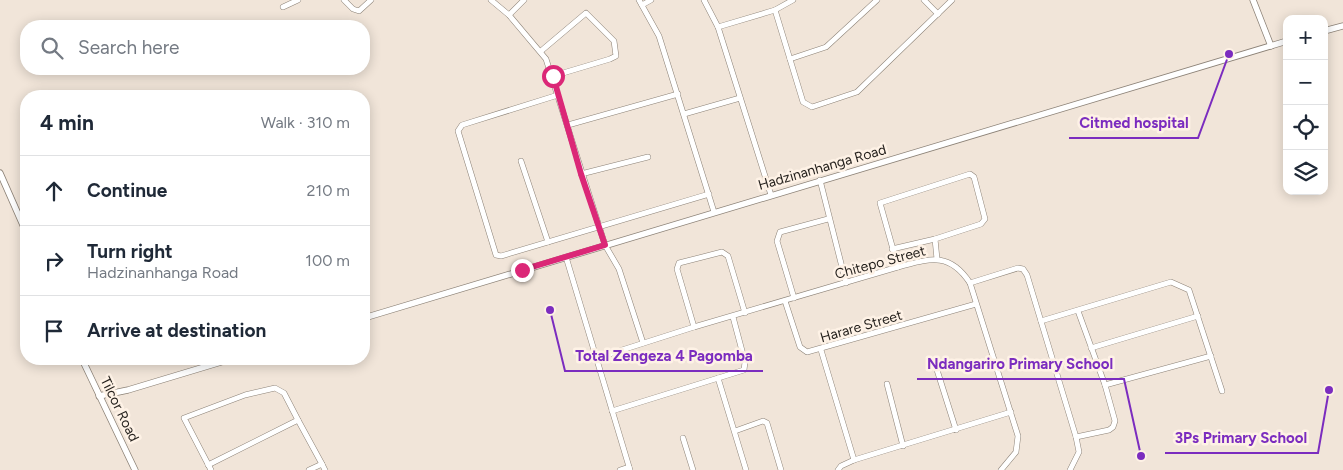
<!DOCTYPE html>
<meta charset="utf-8">
<style>
:root{--surface:#fff;--page:#f2f2f3;--text:#1f2937;--muted:#747a83;--line:#e0e1e3}
body{margin:0;font-family:Figtree,sans-serif;background:var(--page);color:var(--text)}
.controls{position:absolute;right:15px;top:15px;display:grid;overflow:hidden;border-radius:10px;box-shadow:0 2px 12px #0003}
.controls button{width:45px;height:45px;display:grid;place-items:center;padding:0;border:0;border-bottom:1px solid var(--line);background:var(--surface);color:var(--text);font:25px sans-serif}
.stop{position:absolute;width:15px;height:15px;margin:-11px;border:4px solid #db2777;border-radius:50%;background:#fff}
.stop.end{background:#db2777;border-color:#fff;box-shadow:0 1px 5px #0008}
.list{margin:0;padding:0;list-style:none}
h2{display:flex;justify-content:space-between;align-items:center;height:65px;margin:0;padding:0 20px;font-size:21px}
h2 small{font-size:16px;font-weight:400;color:var(--muted)}
.list li{display:grid;grid-template-columns:32px 1fr auto;gap:15px;align-items:center;box-sizing:border-box;height:70px;padding:0 20px;border-top:1px solid var(--line)}
.list b{display:block;font-size:19px;white-space:nowrap}
.list p{margin:0;font-size:16px;white-space:nowrap;color:var(--muted)}
.list em{font-size:16px;font-style:normal;color:var(--muted)}
.icon{flex:none;width:28px;height:28px;fill:none;stroke:currentColor;stroke-width:2;stroke-linecap:round;stroke-linejoin:round}
.map{position:relative;flex:none;width:1343px;height:470px;overflow:hidden}
.search{position:absolute;background:var(--surface);box-shadow:0 2px 12px #0003;left:20px;top:20px;width:350px;height:55px;display:flex;align-items:center;gap:12px;box-sizing:border-box;padding:0 18px;border-radius:20px;color:var(--muted);font-size:19px}
.panel{position:absolute;background:var(--surface);box-shadow:0 2px 12px #0003;left:20px;top:90px;width:350px;height:275px;border-radius:20px}
.map>svg:first-child{display:block}
.lines{fill:none;stroke-linecap:round;stroke-linejoin:round}
.minor-casing{stroke:#8c8277;stroke-width:6}
.tertiary-casing{stroke:#8c8277;stroke-width:7}
.minor{stroke:#fff;stroke-width:5}
.tertiary{stroke:#fff;stroke-width:5.5}
.route{stroke:#db2777;stroke-width:6}
.labels{text-anchor:middle;stroke-width:5;stroke-linejoin:round;paint-order:stroke}
.street-label{font-size:14px;fill:#231f1b;stroke:#fef2e6}
.leader{fill:none;stroke:#7b2cbf;stroke-width:2}
.callout-dot{fill:#7b2cbf;stroke:#fef2e6;stroke-width:2}
.callout-label{font-size:15px;text-anchor:middle;font-weight:bold;fill:#7b2cbf;stroke:#fef2e6;stroke-width:5;stroke-linejoin:round;paint-order:stroke}
</style>
<div class="map">
<svg width="1343" height="470" viewBox="0 0 1343 470">
<rect width="100%" height="100%" fill="#f1e5d9"/>
<g class="lines">
<defs>
<g id="minor">
<polyline points="344,0 353,9 359,11 371,0"/>
<polyline points="491,0 509,15 546,59 605,245 619,269 643,343"/>
<polyline points="639,0 659,36 714,212"/>
<polyline points="704,0 718,27 771,195"/>
<polyline points="924,0 938,14"/>
<polyline points="642,5 651,0"/>
<polyline points="283,7 298,0"/>
<polyline points="775,10 803,102 812,107 857,92 952,0"/>
<polyline points="509,15 524,0"/>
<polyline points="718,27 775,10 793,0"/>
<polyline points="541,51 586,13 614,41 616,56 610,59 553,76"/>
<polyline points="790,59 826,47 877,0"/>
<polyline points="558,95 462,125 458,131 496,255 501,256 709,194"/>
<polyline points="684,114 740,98"/>
<polyline points="568,125 678,94"/>
<polyline points="521,161 548,242"/>
<polyline points="581,174 648,157"/>
<polyline points="820,180 846,283"/>
<polyline points="892,249 935,239"/>
<polyline points="566,257 630,470"/>
<polyline points="898,267 880,203 970,174 974,177 985,219 981,224 935,239 937,259"/>
<polyline points="970,283 1018,268 1023,269 1027,275 1076,437 1079,452 1070,470"/>
<polyline points="794,298 777,241 780,232 828,219"/>
<polyline points="785,301 800,347 807,352 976,304"/>
<polyline points="1041,321 1171,282 1189,290 1222,391"/>
<polyline points="694,327 677,269 679,263 722,252 728,256 745,313"/>
<polyline points="1091,348 1198,316"/>
<polyline points="821,350 854,460"/>
<path d="M597,358L694,327L898,267C929,259 949,251 970,283L1018,436L1016,452L1001,470"/>
<polyline points="937,370 956,430"/>
<polyline points="718,378 746,470"/>
<polyline points="887,384 903,446"/>
<polyline points="1105,385 1211,356"/>
<polyline points="612,411 744,370 745,362 733,317"/>
<polyline points="735,431 763,421 767,423 781,470"/>
<polyline points="1076,437 1109,430 1113,427 1115,421 1105,385 1078,311"/>
<polyline points="683,438 693,470"/>
<polyline points="208,465 298,420 322,464"/>
<polyline points="211,470 184,418 245,395 275,388 284,393 298,420"/>
<polyline points="309,470 322,464 325,470"/>
<polyline points="620,470 629,467"/>
<polyline points="838,470 841,466 854,460 1011,412"/>
</g>
<g id="tertiary">
<polyline points="1253,0 1271,46"/>
<polyline points="1324,31 1343,26"/>
<polyline points="0,173 26,232"/>
<polyline points="364,318 1287,41"/>
<polyline points="82,359 135,470"/>
<polyline points="99,396 128,390 231,359"/>
</g>
</defs>
<use href="#minor" class="minor-casing"/>
<use href="#tertiary" class="tertiary-casing"/>
<use href="#minor" class="minor"/>
<use href="#tertiary" class="tertiary"/>
</g>
<g class="lines">
<polyline class="route" points="522,270 605,245 581,174 553,76"/>
</g>
<g class="labels">
<g class="street-label">
<text transform="translate(822 167) rotate(-16)" y="5">Hadzinanhanga Road</text>
<text transform="translate(880 262) rotate(-15)" y="5">Chitepo Street</text>
<text transform="translate(861 326) rotate(-16)" y="5">Harare Street</text>
<text transform="translate(120 409) rotate(64)" y="5">Tilcor Road</text>
</g>
</g>
<path class="leader" d="M1229 54L1198 138H1069M550 310L565 371H763M1141 456L1124 379H917M1329 390L1318 453H1165"/>
<g class="callout-dot">
<circle cx="1229" cy="54" r="5"/>
<circle cx="550" cy="310" r="5"/>
<circle cx="1141" cy="456" r="5"/>
<circle cx="1329" cy="390" r="5"/>
</g>
<g class="callout-label">
<text x="1134" y="128">Citmed hospital</text>
<text x="664" y="361">Total Zengeza 4 Pagomba</text>
<text x="1020" y="369">Ndangariro Primary School</text>
<text x="1241" y="443">3Ps Primary School</text>
</g>
</svg>
<div class="controls">
<button>+</button>
<button>−</button>
<button><svg class="icon" aria-label="locate" viewBox="0 0 24 24"><circle cx="12" cy="12" r="6"/><path d="M12 2v4M12 18v4M2 12h4M18 12h4"/></svg></button>
<button><svg class="icon" aria-label="layers" viewBox="0 0 24 24"><path d="M12 4l9 5-9 5-9-5zM3 14l9 5 9-5"/></svg></button>
</div>
<div class="stop" style="left:553px;top:76px"></div>
<div class="stop end" style="left:522px;top:270px"></div>
<div class="search"><svg class="icon" aria-label="search" viewBox="0 0 24 24"><circle cx="10" cy="10" r="6"/><path d="M15 15l6 6"/></svg>Search here</div>
<section class="panel">
<h2>4 min<small>Walk · 310 m</small></h2>
<ul class="list">
<li><svg class="icon" aria-label="ahead" viewBox="0 0 24 24"><path d="M12 20V5M6 11l6-6 6 6"/></svg><div><b>Continue</b></div><em>210 m</em></li>
<li><svg class="icon" aria-label="right" viewBox="0 0 24 24"><path d="M7 20v-9h11M14 6l5 5-5 5"/></svg><div><b>Turn right</b><p>Hadzinanhanga Road</p></div><em>100 m</em></li>
<li><svg class="icon" aria-label="arrive" viewBox="0 0 24 24"><path d="M6 21V4h12l-3 4 3 4H6"/></svg><div><b>Arrive at destination</b></div></li>
</ul>
</section>
</div>
